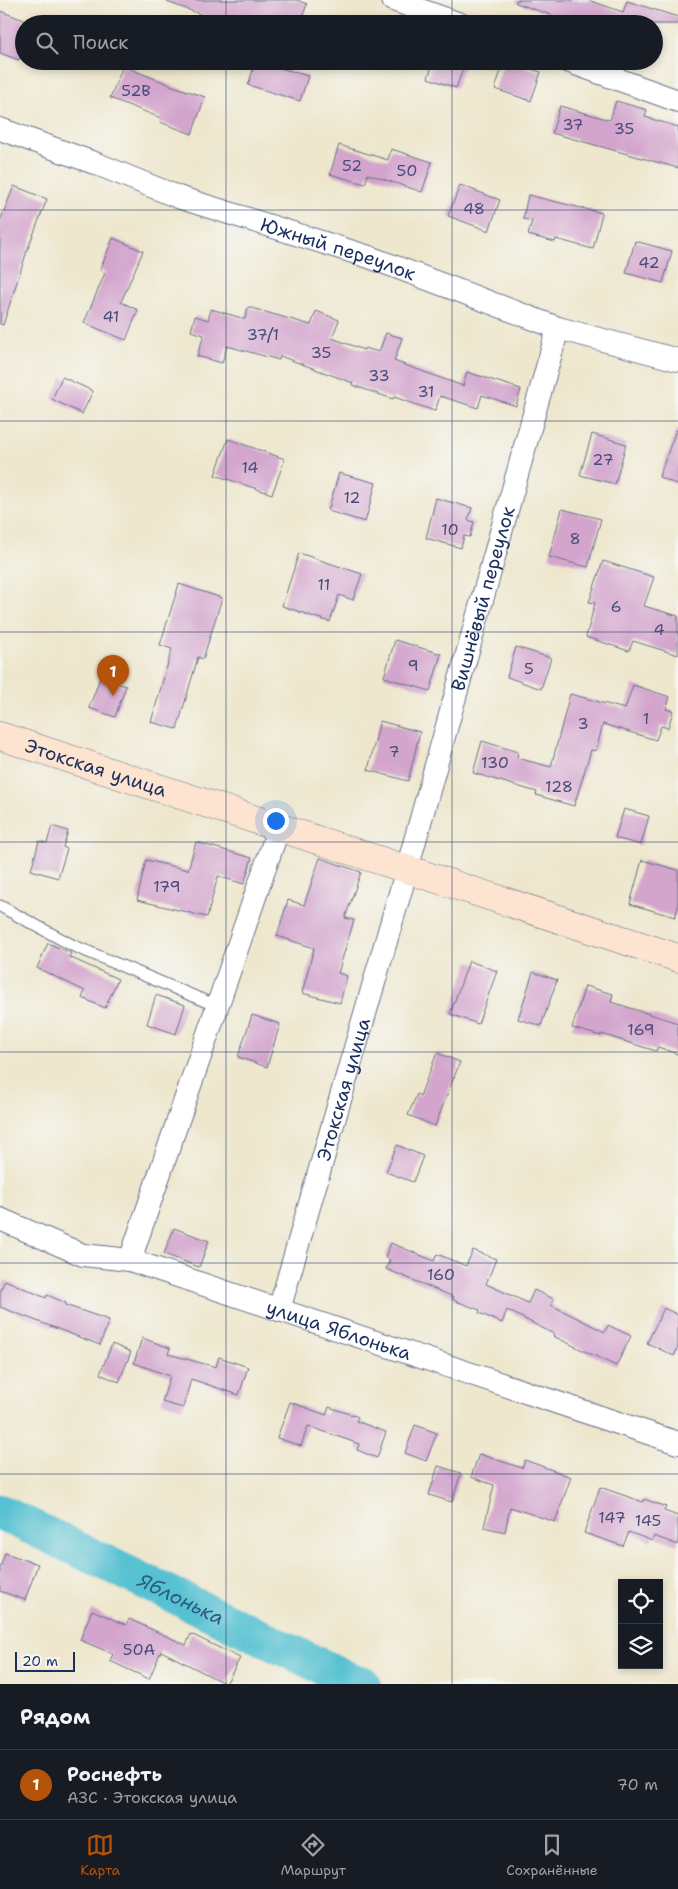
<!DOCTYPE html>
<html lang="ru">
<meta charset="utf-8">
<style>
:root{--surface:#171b24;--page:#20242c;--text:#f1f3f6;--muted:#9ea1a6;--line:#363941;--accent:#b45309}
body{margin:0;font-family:"Shantell Sans",sans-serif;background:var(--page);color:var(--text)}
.controls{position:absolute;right:15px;bottom:15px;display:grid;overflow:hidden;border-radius:0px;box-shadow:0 2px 8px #0003}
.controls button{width:45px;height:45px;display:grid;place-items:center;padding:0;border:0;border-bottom:1px solid var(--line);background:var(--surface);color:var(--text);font:25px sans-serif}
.scale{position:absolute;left:15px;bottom:12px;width:60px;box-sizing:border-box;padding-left:5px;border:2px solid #1b2f5e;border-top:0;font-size:14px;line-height:18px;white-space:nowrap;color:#1b2f5e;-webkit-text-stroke:4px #f6f6f2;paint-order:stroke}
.you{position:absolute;left:275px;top:820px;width:18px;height:18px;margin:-12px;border:4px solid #fff;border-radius:50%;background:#1a73e8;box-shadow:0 0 0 8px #1a73e833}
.badge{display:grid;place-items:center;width:32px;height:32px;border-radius:50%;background:var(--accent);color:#fff;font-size:16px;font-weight:700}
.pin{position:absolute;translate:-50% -41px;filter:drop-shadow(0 1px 2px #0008)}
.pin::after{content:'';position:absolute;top:26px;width:18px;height:15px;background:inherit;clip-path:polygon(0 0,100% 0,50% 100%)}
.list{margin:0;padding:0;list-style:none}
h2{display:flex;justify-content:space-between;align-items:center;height:65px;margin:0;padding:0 20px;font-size:21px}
h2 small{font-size:16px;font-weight:400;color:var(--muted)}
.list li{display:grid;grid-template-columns:32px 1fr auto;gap:15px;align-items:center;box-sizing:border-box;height:70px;padding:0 20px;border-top:1px solid var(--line)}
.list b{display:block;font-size:19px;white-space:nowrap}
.list p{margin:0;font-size:16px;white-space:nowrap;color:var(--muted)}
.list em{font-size:16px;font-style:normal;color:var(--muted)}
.icon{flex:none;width:28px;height:28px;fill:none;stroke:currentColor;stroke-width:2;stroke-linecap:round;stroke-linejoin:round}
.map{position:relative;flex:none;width:678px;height:1684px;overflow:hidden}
.search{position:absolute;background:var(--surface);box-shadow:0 2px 8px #0003;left:15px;right:15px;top:15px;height:55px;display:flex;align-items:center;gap:12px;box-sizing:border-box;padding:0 18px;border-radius:28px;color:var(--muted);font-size:19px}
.sheet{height:135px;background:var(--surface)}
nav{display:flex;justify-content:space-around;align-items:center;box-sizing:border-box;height:70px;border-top:1px solid var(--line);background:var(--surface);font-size:14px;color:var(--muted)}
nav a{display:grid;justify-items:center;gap:2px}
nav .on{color:var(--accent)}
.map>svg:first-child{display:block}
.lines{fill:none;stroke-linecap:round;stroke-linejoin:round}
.river{stroke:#57c1d2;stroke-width:36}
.building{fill:#d3a5cd}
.service-casing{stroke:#656f85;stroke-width:13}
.minor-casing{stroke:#656f85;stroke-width:24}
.secondary-casing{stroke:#656f85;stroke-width:29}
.service{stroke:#fff;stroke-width:11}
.minor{stroke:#fff;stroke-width:22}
.secondary{stroke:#fde4d0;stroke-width:28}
.grid{fill:none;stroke:#1b2f5e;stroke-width:1;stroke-opacity:0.55}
.labels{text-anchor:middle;stroke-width:4;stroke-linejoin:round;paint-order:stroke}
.number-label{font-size:16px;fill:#494c7a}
.street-label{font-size:19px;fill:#1b2f5e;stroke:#f6f6f2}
.water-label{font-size:20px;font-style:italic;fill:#2d5b81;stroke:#f6f6f2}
</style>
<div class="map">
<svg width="678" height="1684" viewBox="0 0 678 1684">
<rect width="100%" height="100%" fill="#f6f6f2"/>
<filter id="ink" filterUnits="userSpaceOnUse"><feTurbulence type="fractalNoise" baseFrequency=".02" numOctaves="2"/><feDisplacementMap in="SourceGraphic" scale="10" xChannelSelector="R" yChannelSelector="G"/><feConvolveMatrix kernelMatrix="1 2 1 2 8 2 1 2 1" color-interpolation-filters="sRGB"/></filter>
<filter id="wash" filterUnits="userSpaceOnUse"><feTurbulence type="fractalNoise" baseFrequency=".0096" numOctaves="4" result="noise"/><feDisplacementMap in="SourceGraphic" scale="20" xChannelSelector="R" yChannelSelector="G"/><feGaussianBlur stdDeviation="1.12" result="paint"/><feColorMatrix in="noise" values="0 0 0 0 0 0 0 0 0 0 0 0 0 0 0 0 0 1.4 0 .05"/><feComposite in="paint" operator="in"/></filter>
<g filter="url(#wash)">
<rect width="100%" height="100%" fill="#eee7ce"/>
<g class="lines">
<path class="river" id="s1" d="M0,1512L350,1680L363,1684"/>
</g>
<g id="blocks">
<g class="building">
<polygon points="168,0 297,0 307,4 300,24 267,24 238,13 235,24 228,24 167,2"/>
<polygon points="516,0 588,0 623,12 627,1 678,17 678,24 554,24 557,17 516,3"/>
<polygon points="0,11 24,20 24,46 19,60 0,53"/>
<polygon points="256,61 308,76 300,101 248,85"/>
<polygon points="434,61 466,61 456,88 428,78"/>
<polygon points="504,61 541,72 531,101 495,89"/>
<polygon points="123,66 173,86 205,97 192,134 160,122 161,118 110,98"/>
<polygon points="616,101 647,110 645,117 678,127 678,168 552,133 560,106 610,120"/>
<polygon points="339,145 388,160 391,149 432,162 422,192 368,174 365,184 330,174"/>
<polygon points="460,185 500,200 489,231 448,216"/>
<polygon points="14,186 47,199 27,251 3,325 0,324 0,221"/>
<polygon points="528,195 602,213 593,249 556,239 555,242 528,235 532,221 523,219"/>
<polygon points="113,238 143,251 121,302 138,310 126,340 84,323 105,273 100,270"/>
<polygon points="635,241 672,251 663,283 626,273"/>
<polygon points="248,307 311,325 316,311 339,320 332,338 364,350 365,348 379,352 386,333 402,338 394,361 463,386 467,372 521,389 516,406 482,395 478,408 440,396 435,411 394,397 393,399 352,385 353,383 280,356 279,360 227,346 222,363 197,356 204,335 191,331 195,316 208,320 211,309 245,319"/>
<polygon points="62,377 93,391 82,414 52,399"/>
<polygon points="676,430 678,431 678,485 659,477"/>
<polygon points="592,434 626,444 615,484 580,475"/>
<polygon points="228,439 285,459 272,494 215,475"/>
<polygon points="339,473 376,483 365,522 328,511"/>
<polygon points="436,498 472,508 468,520 474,522 470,537 464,536 461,548 426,538"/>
<polygon points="562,509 601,519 588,567 549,557"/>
<polygon points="299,553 362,574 353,600 339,595 330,622 282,606"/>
<polygon points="603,561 654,577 644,606 678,616 678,655 633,641 629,651 586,637 595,603 589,602"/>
<polygon points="179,584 222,598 203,659 198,657 177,729 151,722 172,649 160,645"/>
<polygon points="395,640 441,654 430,691 384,677"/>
<polygon points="516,647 551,658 541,689 507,677"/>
<polygon points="100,678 126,686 115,717 89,708"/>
<polygon points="633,685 670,697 666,709 673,711 668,728 661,726 656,740 603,724 596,751 591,750 574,806 536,795 537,792 473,773 482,741 518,752 517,758 551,767 570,694 625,709"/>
<polygon points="380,721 420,732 408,781 368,770"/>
<polygon points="624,809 649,816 641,845 615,838"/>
<polygon points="52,826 68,831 63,847 67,849 58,878 31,870 39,841 47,843"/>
<polygon points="196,842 252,858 244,884 218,876 207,917 137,900 146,860 188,870"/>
<polygon points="320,858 361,872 345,918 354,920 338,973 347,976 340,1003 302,993 314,948 277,936 288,900 304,905"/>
<polygon points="642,860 678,870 678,908 675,917 630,904"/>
<polygon points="48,943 71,953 69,957 118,979 105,1008 82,998 85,991 37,968"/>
<polygon points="469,961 497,971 478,1024 450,1014"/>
<polygon points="533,972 557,980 541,1026 518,1019"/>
<polygon points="585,986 613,994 611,1002 678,1023 678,1054 658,1047 656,1051 601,1034 601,1036 572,1028"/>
<polygon points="156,995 185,1005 176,1034 147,1024"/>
<polygon points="252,1015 280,1024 267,1067 238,1057"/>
<polygon points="437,1053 460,1062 435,1126 408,1115 417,1094 420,1096"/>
<polygon points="397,1145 423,1156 413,1182 386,1172"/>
<polygon points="174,1228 209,1241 199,1267 164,1254"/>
<polygon points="391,1243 434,1261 437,1254 466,1266 473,1250 496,1259 486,1284 528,1303 534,1290 554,1299 551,1305 605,1332 608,1325 631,1336 616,1366 553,1336 554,1334 507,1310 502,1323 479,1313 480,1310 453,1300 454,1297 386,1269 390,1260 385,1257"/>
<polygon points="5,1280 46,1298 47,1295 66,1303 65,1305 109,1320 100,1345 0,1307 0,1292"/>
<polygon points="664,1308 678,1315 678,1347 674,1356 647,1343"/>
<polygon points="142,1338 170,1348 168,1354 216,1367 219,1357 248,1367 239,1395 191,1379 183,1408 162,1402 170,1376 134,1363"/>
<polygon points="112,1344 131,1352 119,1382 100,1374"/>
<polygon points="290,1402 326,1415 329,1407 358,1417 356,1421 386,1432 377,1458 357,1450 359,1444 308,1426 301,1446 277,1438"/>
<polygon points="415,1425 437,1433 426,1461 405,1453"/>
<polygon points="479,1454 522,1468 525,1460 571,1477 555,1522 510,1507 505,1532 484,1527 494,1485 471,1477"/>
<polygon points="438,1466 461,1473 452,1502 429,1495"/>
<polygon points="600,1487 643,1502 644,1499 666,1507 664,1511 678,1516 678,1545 654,1536 652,1541 629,1532 623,1546 584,1533"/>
<polygon points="5,1553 38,1564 25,1600 0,1591 0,1568"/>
<polygon points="92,1610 126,1625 129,1619 186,1645 191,1634 240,1658 226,1684 161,1651 149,1679 110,1661 113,1654 80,1640"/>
</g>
</g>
</g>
<g filter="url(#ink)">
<use href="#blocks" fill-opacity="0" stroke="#656f85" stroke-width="1"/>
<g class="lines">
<defs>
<polyline id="service" points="0,906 72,945 217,1006"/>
<g id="minor">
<polyline points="393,0 460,24"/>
<polyline points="567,61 678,101"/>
<path id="s2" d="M0,129L97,164L178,197L369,257L558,328L678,360"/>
<path id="s3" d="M0,1219L83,1255L130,1260L678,1443"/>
<polyline points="130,1260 279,827"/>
<path id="s4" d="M279,1310L407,869L558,328"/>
</g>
<g id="secondary">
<path id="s5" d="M0,736L678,958"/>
</g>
</defs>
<use href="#service" class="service-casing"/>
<use href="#minor" class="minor-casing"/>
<use href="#secondary" class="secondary-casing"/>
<use href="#service" class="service"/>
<use href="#minor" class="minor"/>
<use href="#secondary" class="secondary"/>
</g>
</g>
<path class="grid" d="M226,0V24M452,0V24M226,61V1684M452,61V1684M0,210H678M0,421H678M0,632H678M0,842H678M0,1052H678M0,1263H678M0,1474H678"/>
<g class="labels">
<g class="number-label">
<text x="136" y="96">52В</text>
<text x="573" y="130">37</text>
<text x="624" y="134">35</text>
<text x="352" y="171">52</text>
<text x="407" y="176">50</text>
<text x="474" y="214">48</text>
<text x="649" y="268">42</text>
<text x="111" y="322">41</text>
<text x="263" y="340">37/1</text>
<text x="321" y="358">35</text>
<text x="379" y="381">33</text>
<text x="426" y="397">31</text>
<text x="603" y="465">27</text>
<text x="250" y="473">14</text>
<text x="352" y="503">12</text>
<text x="450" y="535">10</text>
<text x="575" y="544">8</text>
<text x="324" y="590">11</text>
<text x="616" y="612">6</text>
<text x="659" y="635">4</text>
<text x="413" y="671">9</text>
<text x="529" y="674">5</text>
<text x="646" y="724">1</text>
<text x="583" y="729">3</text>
<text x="394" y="757">7</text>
<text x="495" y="768">130</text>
<text x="559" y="792">128</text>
<text x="167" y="892">179</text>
<text x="641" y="1035">169</text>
<text x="441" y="1280">160</text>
<text x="612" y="1523">147</text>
<text x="648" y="1526">145</text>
<text x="139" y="1655">50А</text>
</g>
<g class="street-label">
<text dy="7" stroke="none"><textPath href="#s2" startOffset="359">Южный переулок</textPath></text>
<text dy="7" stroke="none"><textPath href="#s4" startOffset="740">Вишнёвый переулок</textPath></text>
<text dy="7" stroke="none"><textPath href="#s5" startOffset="101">Этокская улица</textPath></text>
<text dy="7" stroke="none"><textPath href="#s4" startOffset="230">Этокская улица</textPath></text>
<text dy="7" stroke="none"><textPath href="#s3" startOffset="358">улица Яблонька</textPath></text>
</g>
<g class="water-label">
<text dy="7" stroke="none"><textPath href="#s1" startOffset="201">Яблонька</textPath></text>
</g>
</g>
</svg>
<div class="controls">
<button><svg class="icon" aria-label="locate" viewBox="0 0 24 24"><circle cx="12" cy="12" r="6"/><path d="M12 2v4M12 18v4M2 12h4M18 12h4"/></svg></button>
<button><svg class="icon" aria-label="layers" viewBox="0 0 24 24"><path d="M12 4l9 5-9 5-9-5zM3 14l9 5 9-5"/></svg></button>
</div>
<div class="scale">20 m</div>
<div class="you"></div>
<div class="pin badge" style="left:113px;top:696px">1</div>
<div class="search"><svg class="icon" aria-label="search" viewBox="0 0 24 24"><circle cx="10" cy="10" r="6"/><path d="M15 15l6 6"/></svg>Поиск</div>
</div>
<section class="sheet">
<h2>Рядом<small></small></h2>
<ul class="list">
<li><span class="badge">1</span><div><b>Роснефть</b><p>АЗС · Этокская улица</p></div><em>70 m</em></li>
</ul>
</section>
<nav>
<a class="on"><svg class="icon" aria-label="map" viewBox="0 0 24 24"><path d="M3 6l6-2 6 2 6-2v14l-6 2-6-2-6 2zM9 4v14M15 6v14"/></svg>Карта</a>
<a><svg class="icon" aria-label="directions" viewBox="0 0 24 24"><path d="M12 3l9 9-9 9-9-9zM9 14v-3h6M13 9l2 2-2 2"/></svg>Маршрут</a>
<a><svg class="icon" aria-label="saved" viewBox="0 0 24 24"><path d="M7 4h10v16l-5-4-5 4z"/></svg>Сохранённые</a>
</nav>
